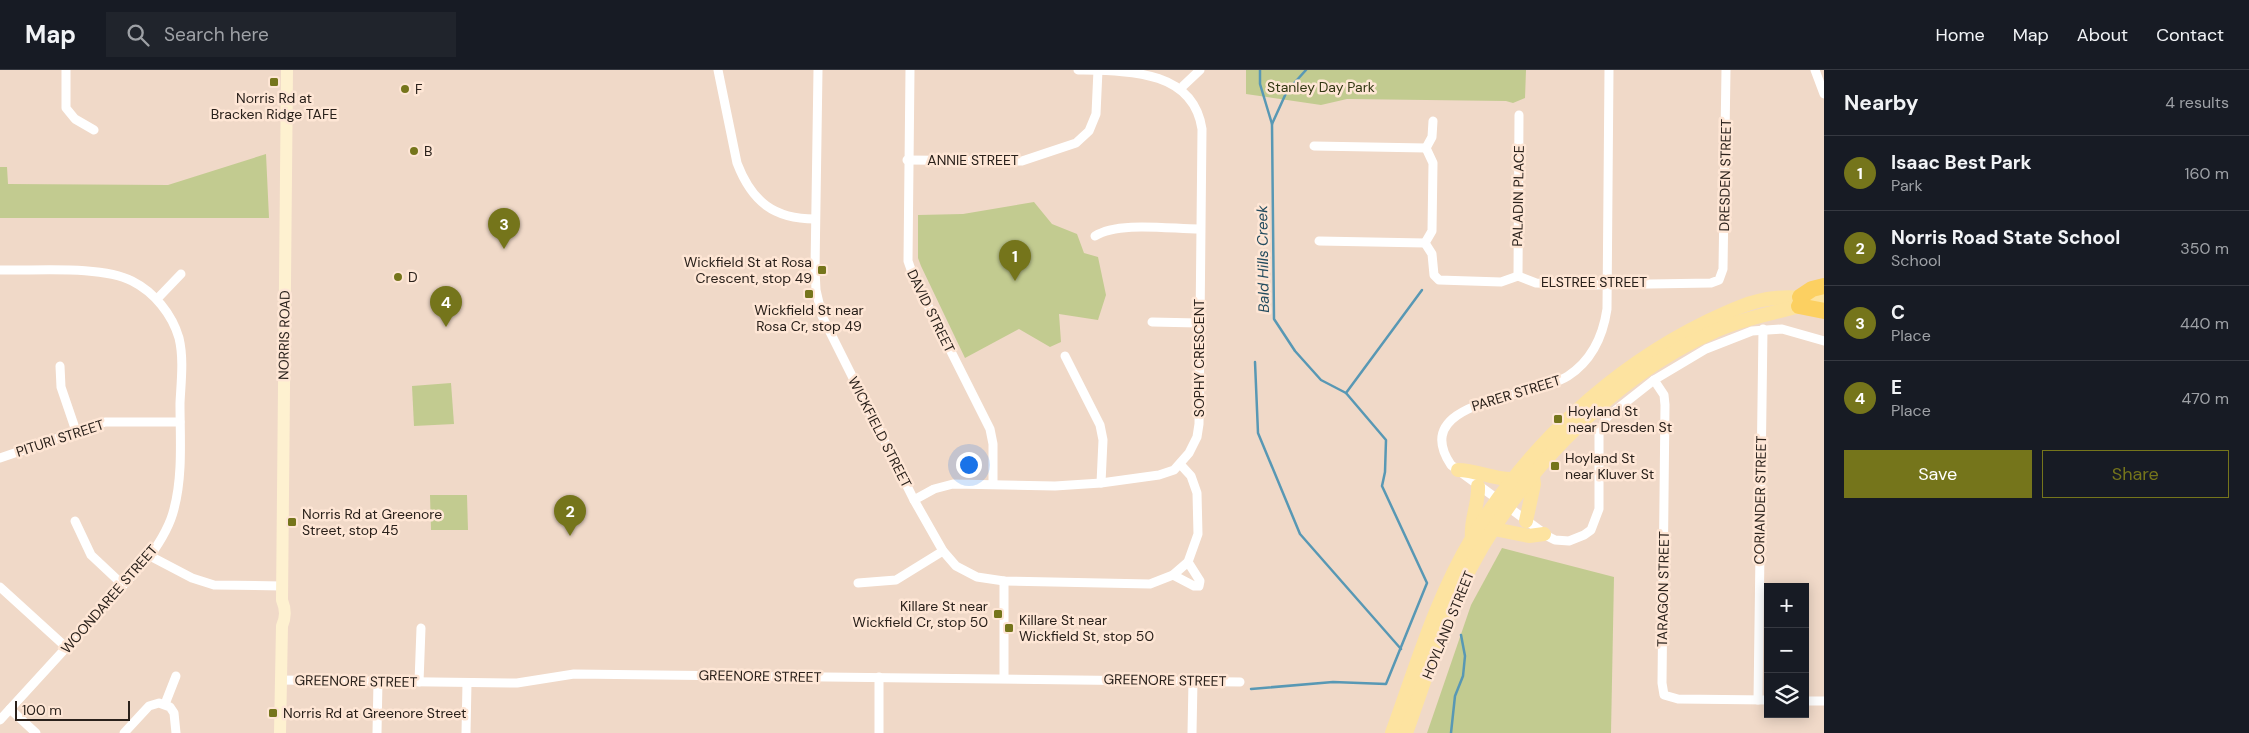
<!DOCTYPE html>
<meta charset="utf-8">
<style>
:root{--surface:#171b24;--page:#20242c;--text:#f1f3f6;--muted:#9ea1a6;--line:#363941;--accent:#75751b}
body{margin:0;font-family:"DM Sans",sans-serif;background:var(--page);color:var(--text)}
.controls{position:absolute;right:15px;bottom:15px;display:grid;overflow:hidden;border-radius:0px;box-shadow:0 2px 12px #0003}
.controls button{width:45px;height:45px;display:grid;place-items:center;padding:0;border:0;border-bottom:1px solid var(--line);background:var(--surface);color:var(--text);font:25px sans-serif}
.scale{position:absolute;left:15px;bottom:12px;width:115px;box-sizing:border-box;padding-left:5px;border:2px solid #2a211b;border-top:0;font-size:14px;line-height:18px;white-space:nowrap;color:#2a211b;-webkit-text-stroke:4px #fee6d5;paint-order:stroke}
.you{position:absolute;left:968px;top:394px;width:18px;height:18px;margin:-12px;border:4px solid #fff;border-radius:50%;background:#1a73e8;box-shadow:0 0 0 8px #1a73e833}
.badge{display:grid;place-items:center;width:32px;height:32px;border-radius:50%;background:var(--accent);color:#fff;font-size:16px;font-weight:700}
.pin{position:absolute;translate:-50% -41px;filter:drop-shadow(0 1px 2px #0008)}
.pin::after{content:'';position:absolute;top:26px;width:18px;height:15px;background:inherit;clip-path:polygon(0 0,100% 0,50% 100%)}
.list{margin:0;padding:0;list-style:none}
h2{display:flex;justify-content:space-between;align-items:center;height:65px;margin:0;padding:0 20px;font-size:21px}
h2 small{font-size:16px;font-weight:400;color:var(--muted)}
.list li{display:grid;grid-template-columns:32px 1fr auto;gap:15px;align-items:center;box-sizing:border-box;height:75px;padding:0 20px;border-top:1px solid var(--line)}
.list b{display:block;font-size:19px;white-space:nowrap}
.list p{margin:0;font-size:16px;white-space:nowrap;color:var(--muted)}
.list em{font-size:16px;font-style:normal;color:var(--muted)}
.actions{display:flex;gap:10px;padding:15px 20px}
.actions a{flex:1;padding:11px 0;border:1px solid var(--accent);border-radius:0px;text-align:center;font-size:18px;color:var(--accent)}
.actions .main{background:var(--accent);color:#fff}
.icon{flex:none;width:28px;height:28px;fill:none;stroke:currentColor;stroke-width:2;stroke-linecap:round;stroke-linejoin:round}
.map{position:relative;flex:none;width:1824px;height:663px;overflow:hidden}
header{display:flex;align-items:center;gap:30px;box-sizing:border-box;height:70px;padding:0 25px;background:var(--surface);border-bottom:1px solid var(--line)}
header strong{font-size:24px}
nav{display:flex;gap:28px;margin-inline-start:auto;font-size:18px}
.search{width:350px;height:45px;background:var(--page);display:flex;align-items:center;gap:12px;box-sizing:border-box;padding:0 18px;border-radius:0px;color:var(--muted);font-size:19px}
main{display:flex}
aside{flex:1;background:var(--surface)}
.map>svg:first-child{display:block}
.green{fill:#c2cb90}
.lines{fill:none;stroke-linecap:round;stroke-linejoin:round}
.stream{stroke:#5898b4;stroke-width:2.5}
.minor{stroke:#fff;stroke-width:9}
.secondary{stroke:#fef1d0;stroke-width:12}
.primary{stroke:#fde3a0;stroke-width:14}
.motorway{stroke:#fcd061;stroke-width:16}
.poi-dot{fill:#75751b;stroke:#fee6d5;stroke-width:2}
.labels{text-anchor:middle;stroke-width:5;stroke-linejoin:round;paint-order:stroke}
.park-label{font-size:14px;fill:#333813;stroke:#fee6d5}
.poi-label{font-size:14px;fill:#2a211b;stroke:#fee6d5;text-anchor:start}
.street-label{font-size:14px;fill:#2a211b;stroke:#fee6d5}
.water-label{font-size:15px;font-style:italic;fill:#224b5e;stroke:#fee6d5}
</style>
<header>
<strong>Map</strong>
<div class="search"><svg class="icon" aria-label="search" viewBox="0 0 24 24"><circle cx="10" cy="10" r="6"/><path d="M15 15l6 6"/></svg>Search here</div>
<nav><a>Home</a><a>Map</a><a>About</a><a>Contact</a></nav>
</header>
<main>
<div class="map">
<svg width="1824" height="663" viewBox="0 0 1824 663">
<rect width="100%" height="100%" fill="#f0d9c8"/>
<g class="green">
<polygon points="1246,0 1526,0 1525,28 1513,33 1506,31 1347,29 1321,35 1246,24"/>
<polygon points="266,84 269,148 0,148 0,97 7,97 8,114 168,115"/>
<polygon points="1034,132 1052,154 1077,164 1084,183 1098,187 1106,225 1098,250 1059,244 1061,272 1050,277 1019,259 965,288 921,196 918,188 918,145 963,144"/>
<polygon points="451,313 454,354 414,356 412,316"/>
<polygon points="430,425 467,425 468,460 431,460"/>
<polygon points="1502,478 1614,507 1611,663 1427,663 1471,535"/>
</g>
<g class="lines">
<g class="stream">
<polyline points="1260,0 1260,14 1272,54"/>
<polyline points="1255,292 1258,363 1300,464 1401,579"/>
<polyline points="1346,323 1422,220"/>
<polyline points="1251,619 1333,612 1386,614 1427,513 1382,416 1385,402 1386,370 1346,323 1321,310 1295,281 1274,249 1272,54 1287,21 1306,0"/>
<polyline points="1451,663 1455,626 1463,606 1465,586 1461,565"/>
</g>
<g class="minor">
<polyline points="66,0 66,38 75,49 94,60"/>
<path d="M718,0L737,93C752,132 774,149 815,149"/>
<polyline points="818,0 815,200 816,220 822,246 914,430 943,481 956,496 977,507 1004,511 1150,514 1173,505 1188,492 1198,464 1197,423 1191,406 1180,394"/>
<polyline points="910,0 908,191 914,208 990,359 993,374 993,414"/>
<path d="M1609,0L1607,239C1603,266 1591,291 1568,306C1534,328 1407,329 1451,395L1549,467L1555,470L1569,471L1584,465L1591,460L1599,439V363L1607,347L1654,310L1706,279L1752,261L1782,259L1824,271"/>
<polyline points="1815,0 1824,24"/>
<polyline points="1183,16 1200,0"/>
<polyline points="1433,51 1432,67 1426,78 1433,93 1432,161 1425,173 1432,184 1434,205 1439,210 1501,212 1518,206 1536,213 1588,215 1711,213 1719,210 1723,199 1726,0"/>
<polyline points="1314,76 1426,78"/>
<polyline points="907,90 1022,91 1076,73 1089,61 1096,44 1098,0"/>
<path d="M1095,166C1118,151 1171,159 1199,159"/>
<polyline points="1319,171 1425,173"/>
<path d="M0,200C36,201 101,195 132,211C154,222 172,244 179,268C184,289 181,312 180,333C180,368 183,405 174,439C170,456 160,472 150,486L0,650"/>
<polyline points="1518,206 1519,45"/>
<polyline points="157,229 181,204"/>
<polyline points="1152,252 1198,253"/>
<polyline points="1065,286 1100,355 1103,370 1101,413"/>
<polyline points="60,296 61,317 76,361"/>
<polyline points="1654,310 1664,325 1665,335 1662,613 1664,625 1678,629 1768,630"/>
<polyline points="0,388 105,352 180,352"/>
<path d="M914,430L934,419L953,414L1055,416L1101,413L1159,405L1174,400L1189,383L1197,367L1199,354L1202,59C1193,0 1130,1 1078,0"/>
<polyline points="75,451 91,485 123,515"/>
<polyline points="150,486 192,508 214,515 282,516"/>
<polyline points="1173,505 1194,516 1199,516 1200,511 1188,492"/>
<polyline points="858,513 896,510 943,481"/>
<polyline points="0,517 67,578"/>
<polyline points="1004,608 1004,511"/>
<polyline points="281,610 517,613 574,604 1240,612"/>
<polyline points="419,612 421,558"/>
<polyline points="1758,630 1763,259"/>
<polyline points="1805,631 1824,631"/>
<polyline points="165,634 176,606"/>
<polyline points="10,639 36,663"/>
<polyline points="124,663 149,636 159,633 170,637 174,643 176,663"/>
<polyline points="377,663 378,611"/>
<polyline points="466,663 467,613"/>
<polyline points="879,663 879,607"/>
<polyline points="1192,663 1193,611"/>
</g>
<path class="secondary" d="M280,663L282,556C286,547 286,540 282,530L287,0"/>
<g class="primary">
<path d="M1458,400C1477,400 1494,410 1513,409"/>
<polyline points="1526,451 1534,414 1533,407"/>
<polyline points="1494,459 1529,466 1544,464"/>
<path d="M1472,468C1470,450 1479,434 1478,416"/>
<path d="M1392,663C1416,597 1436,528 1472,468C1528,376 1611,298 1708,251C1729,241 1752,230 1775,228C1792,226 1808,228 1824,231"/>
<path d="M1406,663C1423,616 1438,567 1459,521C1508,415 1608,308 1715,261C1745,247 1778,243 1809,233"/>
</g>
<g class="motorway">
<polyline points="1800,227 1812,219 1824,216"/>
<polyline points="1799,236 1824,241"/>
</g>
</g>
<g class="poi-dot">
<rect x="269" y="7" width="10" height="10" rx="2.5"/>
<circle cx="405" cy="19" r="5"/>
<circle cx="414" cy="81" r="5"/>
<rect x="817" y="195" width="10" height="10" rx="2.5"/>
<circle cx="398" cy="207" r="5"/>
<rect x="804" y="219" width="10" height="10" rx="2.5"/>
<rect x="1553" y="344" width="10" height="10" rx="2.5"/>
<rect x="1550" y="391" width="10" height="10" rx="2.5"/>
<rect x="287" y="447" width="10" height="10" rx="2.5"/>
<rect x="993" y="539" width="10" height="10" rx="2.5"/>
<rect x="1004" y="553" width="10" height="10" rx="2.5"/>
<rect x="268" y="638" width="10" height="10" rx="2.5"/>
</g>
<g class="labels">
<g class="park-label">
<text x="1321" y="22">Stanley Day Park</text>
</g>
<g class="poi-label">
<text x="415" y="24">F</text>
<text x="274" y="33" text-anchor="middle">Norris Rd at<tspan x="274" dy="16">Bracken Ridge TAFE</tspan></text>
<text x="424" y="86">B</text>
<text x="812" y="197" text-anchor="end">Wickfield St at Rosa<tspan x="812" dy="16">Crescent, stop 49</tspan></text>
<text x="408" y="212">D</text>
<text x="809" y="245" text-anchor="middle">Wickfield St near<tspan x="809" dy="16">Rosa Cr, stop 49</tspan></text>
<text x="1568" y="346">Hoyland St<tspan x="1568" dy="16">near Dresden St</tspan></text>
<text x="1565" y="393">Hoyland St<tspan x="1565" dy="16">near Kluver St</tspan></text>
<text x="302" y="449">Norris Rd at Greenore<tspan x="302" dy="16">Street, stop 45</tspan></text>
<text x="988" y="541" text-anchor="end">Killare St near<tspan x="988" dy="16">Wickfield Cr, stop 50</tspan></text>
<text x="1019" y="555">Killare St near<tspan x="1019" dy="16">Wickfield St, stop 50</tspan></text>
<text x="283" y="648">Norris Rd at Greenore Street</text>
</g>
<g class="street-label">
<text x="973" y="95">ANNIE STREET</text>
<text transform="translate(1725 105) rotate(-89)" y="5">DRESDEN STREET</text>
<text transform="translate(1518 126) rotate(-89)" y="5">PALADIN PLACE</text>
<text x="1594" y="217">ELSTREE STREET</text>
<text transform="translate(931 241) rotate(64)" y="5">DAVID STREET</text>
<text transform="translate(284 265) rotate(-89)" y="5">NORRIS ROAD</text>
<text transform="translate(1199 288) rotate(-90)" y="5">SOPHY CRESCENT</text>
<text transform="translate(1516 323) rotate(-17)" y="5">PARER STREET</text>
<text transform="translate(880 362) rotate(63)" y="5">WICKFIELD STREET</text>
<text transform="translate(60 368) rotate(-18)" y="5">PITURI STREET</text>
<text transform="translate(1760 430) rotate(-89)" y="5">CORIANDER STREET</text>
<text transform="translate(1663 519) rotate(-89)" y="5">TARAGON STREET</text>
<text transform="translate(109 529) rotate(-49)" y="5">WOONDAREE STREET</text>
<text transform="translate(1448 555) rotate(-68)" y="5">HOYLAND STREET</text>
<text transform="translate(760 606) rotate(1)" y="5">GREENORE STREET</text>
<text transform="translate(1165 610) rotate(1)" y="5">GREENORE STREET</text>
<text transform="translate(356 611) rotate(1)" y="5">GREENORE STREET</text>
</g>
<g class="water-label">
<text transform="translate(1263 189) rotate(-91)" y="5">Bald Hills Creek</text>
</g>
</g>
</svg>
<div class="controls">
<button>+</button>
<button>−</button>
<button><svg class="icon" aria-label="layers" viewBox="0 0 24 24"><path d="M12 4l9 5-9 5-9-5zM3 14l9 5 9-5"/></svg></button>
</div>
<div class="scale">100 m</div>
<div class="you"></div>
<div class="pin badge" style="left:1015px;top:211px">1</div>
<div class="pin badge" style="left:570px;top:466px">2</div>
<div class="pin badge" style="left:504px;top:179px">3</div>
<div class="pin badge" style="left:446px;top:257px">4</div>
</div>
<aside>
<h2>Nearby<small>4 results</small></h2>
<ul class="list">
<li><span class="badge">1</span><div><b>Isaac Best Park</b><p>Park</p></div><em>160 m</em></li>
<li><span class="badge">2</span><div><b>Norris Road State School</b><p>School</p></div><em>350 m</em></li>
<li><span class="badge">3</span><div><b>C</b><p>Place</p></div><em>440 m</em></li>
<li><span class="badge">4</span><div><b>E</b><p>Place</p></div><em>470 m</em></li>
</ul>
<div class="actions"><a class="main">Save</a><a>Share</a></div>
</aside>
</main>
